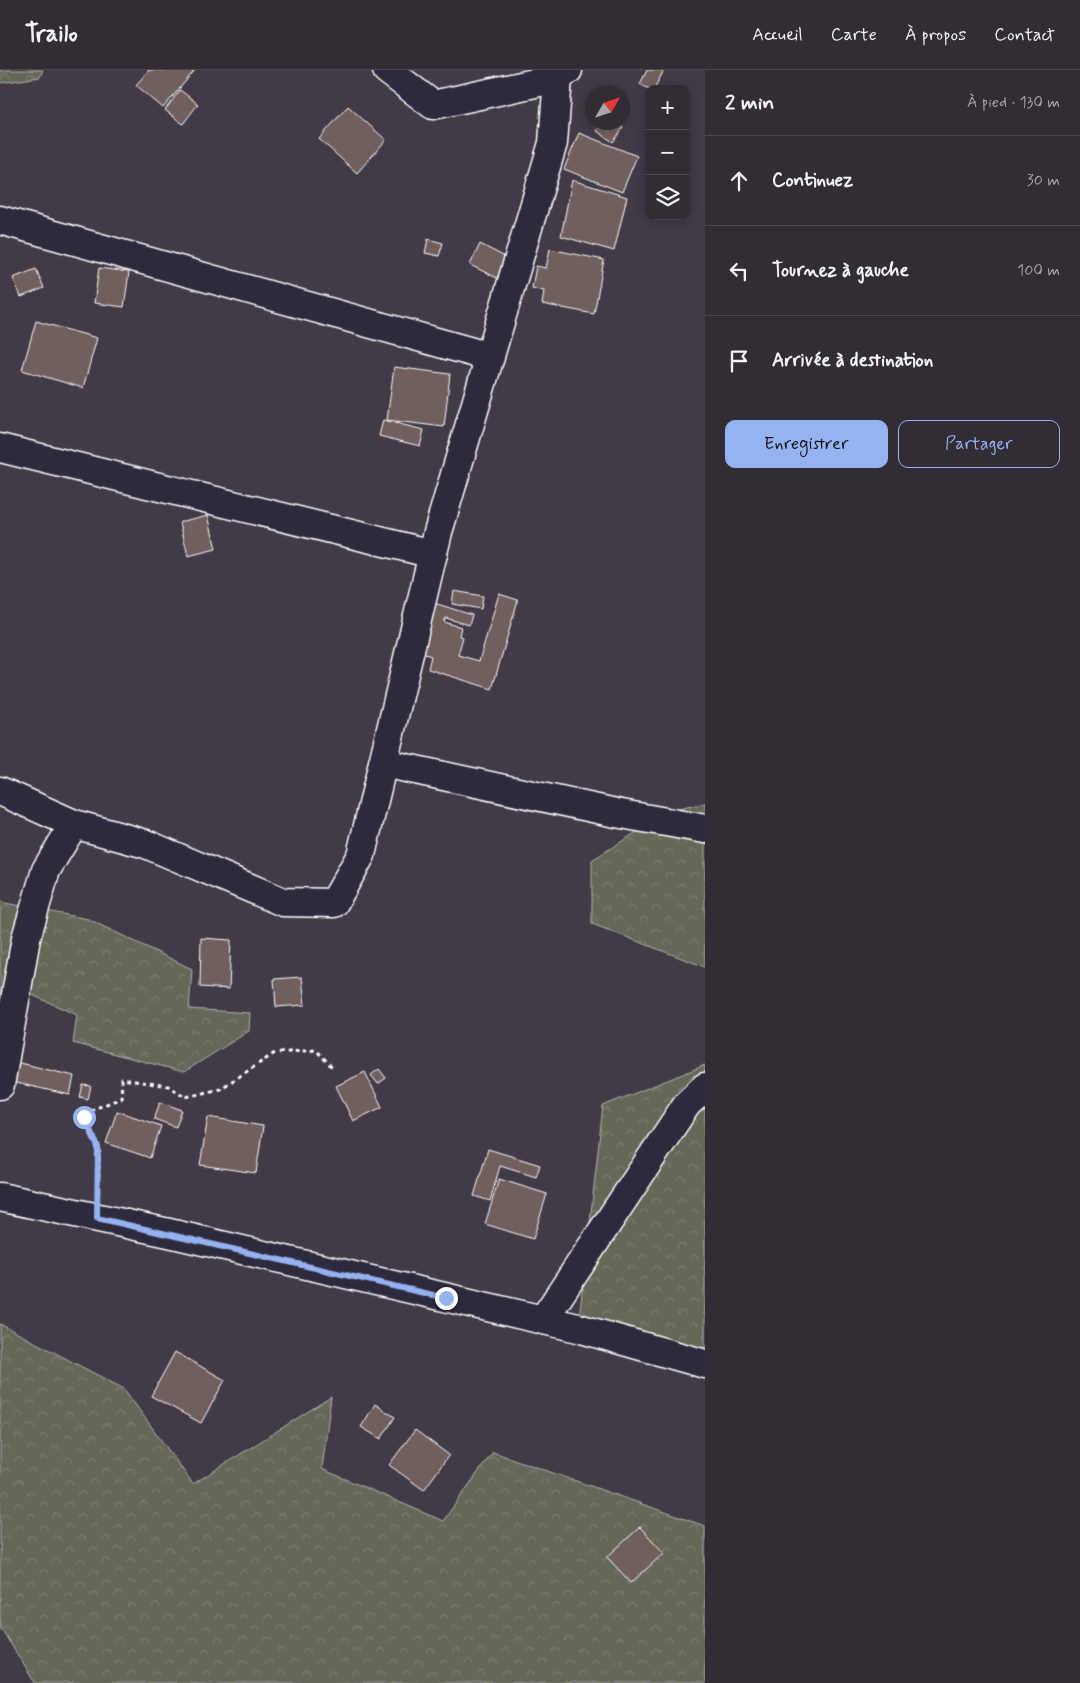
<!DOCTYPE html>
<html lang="fr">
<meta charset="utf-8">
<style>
:root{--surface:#322c35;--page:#3a343d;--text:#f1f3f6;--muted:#a8a7ad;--line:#4d4850;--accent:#95b2f1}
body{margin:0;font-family:Mynerve,sans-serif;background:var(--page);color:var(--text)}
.controls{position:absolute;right:15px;top:15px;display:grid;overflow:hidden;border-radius:10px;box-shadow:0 2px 12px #0003}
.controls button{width:45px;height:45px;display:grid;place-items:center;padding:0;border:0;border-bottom:1px solid var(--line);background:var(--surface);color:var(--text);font:25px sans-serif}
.compass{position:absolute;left:585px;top:15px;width:45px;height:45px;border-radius:50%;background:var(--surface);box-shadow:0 2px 12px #0003;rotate:51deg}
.stop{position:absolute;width:15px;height:15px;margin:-11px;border:4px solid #95b2f1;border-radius:50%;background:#fff}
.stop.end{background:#95b2f1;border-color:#fff;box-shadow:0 1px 5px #0008}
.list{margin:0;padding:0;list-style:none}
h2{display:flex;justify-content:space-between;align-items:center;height:65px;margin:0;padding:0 20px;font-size:21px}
h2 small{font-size:16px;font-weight:400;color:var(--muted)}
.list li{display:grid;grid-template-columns:32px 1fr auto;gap:15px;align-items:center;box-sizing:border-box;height:90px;padding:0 20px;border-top:1px solid var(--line)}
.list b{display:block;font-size:19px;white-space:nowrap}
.list em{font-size:16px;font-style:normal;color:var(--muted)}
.actions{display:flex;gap:10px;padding:15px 20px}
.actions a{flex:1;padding:11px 0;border:1px solid var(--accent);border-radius:10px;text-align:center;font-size:18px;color:var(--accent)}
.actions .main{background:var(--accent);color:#111}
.icon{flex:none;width:28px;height:28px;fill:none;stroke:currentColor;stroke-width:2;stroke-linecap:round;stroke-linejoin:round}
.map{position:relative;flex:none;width:705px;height:1613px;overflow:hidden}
header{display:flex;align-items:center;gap:30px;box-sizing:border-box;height:70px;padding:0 25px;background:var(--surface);border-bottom:1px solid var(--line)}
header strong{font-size:24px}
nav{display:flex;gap:28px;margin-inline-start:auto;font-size:18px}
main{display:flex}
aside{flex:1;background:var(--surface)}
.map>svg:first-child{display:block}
.forest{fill:url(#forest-crowns);stroke:#b2b3ac}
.building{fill:#705f5d;stroke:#fff}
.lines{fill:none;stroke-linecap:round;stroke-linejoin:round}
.minor-casing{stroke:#fff;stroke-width:31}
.path{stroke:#fff;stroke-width:3;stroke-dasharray:4 4;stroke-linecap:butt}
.minor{stroke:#2f2a3d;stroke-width:28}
.route{stroke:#95b2f1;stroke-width:6}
</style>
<header>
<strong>Trailo</strong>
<nav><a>Accueil</a><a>Carte</a><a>À propos</a><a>Contact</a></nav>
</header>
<main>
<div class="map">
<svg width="705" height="1613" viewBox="0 0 705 1613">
<defs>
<pattern id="forest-crowns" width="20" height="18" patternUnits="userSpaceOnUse" patternTransform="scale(1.25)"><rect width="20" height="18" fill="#656759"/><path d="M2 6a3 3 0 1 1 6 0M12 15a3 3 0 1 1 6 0" fill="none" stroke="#7c7e72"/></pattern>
</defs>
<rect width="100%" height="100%" fill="#423a47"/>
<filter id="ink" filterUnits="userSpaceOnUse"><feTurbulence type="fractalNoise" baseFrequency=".02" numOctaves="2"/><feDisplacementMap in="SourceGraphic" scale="10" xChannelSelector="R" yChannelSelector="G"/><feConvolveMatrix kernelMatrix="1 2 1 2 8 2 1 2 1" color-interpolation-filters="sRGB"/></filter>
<g filter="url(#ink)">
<g class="forest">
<polygon points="0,0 43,0 40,7 0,13"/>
<polygon points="705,733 705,897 592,854 592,790 670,741"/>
<polygon points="0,830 5,833 88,849 192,899 189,939 250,943 249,961 184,1002 73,973 77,945 21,920 0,967"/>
<polygon points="705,995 705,1294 578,1258 603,1036"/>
<polygon points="0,1254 124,1319 193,1414 331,1327 322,1399 443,1451 493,1382 705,1456 705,1613 35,1613 2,1560 0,1560"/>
</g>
<g class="building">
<polygon points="149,0 195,0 163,38 136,15"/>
<polygon points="647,0 664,0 654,19 649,19 640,14"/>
<polygon points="180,20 198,34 183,54 165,40"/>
<polygon points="348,36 386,70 357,103 319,69"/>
<polygon points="602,52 615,52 623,58 613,72 597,61"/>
<polygon points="579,63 637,86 622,122 564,99"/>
<polygon points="572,110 627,127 614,181 561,166"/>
<polygon points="428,169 443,173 439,186 425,183"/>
<polygon points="480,174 507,188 497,208 470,195"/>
<polygon points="550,179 604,190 594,244 542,234 544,221 532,218 536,196 546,198"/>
<polygon points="99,198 129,202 124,237 94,233"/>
<polygon points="36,199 44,218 21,227 13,208"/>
<polygon points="36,251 97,268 83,318 22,300"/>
<polygon points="394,297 450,304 444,357 387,350"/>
<polygon points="383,350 424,360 420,376 379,366"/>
<polygon points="208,445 216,479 188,486 180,452"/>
<polygon points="454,521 483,526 481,539 452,534"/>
<polygon points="499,524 518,530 492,619 428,599 431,586 416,581 431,532 472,545 469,555 446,548 444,552 461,557 459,566 463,567 458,585 479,591"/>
<polygon points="201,868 231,870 229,919 200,917"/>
<polygon points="302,907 305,935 276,937 274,909"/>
<polygon points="16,992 74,1006 70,1025 12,1012"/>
<polygon points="379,999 386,1008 378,1014 371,1005"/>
<polygon points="365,1002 382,1037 353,1051 336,1016"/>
<polygon points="83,1015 91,1016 88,1029 80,1027"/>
<polygon points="160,1032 182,1040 176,1057 154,1049"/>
<polygon points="117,1041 161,1056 150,1088 106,1073"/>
<polygon points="208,1047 263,1056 256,1103 200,1095"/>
<polygon points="488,1079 540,1095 536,1107 500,1096 490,1131 474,1126"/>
<polygon points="499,1109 547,1124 533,1169 485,1154"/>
<polygon points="175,1282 225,1310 201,1353 151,1326"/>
<polygon points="375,1334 395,1347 381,1369 361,1357"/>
<polygon points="415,1360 449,1385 424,1420 389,1395"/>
<polygon points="640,1457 664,1483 631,1513 607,1487"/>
</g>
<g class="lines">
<defs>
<g id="minor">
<polyline points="387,0 433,35 558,8 568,0"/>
<polyline points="0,150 490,287"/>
<polyline points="0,378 433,484"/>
<polyline points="383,693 616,743 705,759"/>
<polyline points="0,721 74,754"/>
<polyline points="0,1015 26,868 46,800 74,754 146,774 283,832 334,833 361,785 438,462 553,73 558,8"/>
<polyline points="0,1127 169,1163 578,1258 705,1294"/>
<polyline points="543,1250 687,1034 705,1017"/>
</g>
</defs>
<use href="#minor" class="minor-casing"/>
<polyline class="path" points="98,1123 99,1077 85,1047 89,1041 121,1028 122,1009 168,1016 186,1027 220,1019 275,983 316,980 333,998"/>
<use href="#minor" class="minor"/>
</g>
</g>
<g class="lines" filter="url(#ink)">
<polyline class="route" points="84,1047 98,1077 97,1148 446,1228"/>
</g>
</svg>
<div class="controls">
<button>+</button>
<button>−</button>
<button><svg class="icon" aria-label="layers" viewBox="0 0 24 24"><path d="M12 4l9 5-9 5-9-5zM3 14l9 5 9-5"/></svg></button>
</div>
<svg class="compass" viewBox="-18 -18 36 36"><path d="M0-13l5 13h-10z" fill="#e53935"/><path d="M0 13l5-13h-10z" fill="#a8a7ad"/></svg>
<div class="stop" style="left:84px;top:1047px"></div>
<div class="stop end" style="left:446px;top:1228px"></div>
</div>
<aside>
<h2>2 min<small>À pied · 130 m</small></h2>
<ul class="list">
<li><svg class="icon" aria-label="ahead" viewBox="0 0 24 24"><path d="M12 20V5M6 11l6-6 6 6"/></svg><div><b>Continuez</b></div><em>30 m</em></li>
<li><svg class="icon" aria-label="left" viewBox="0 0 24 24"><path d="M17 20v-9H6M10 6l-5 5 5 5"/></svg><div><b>Tournez à gauche</b></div><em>100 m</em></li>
<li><svg class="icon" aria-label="arrive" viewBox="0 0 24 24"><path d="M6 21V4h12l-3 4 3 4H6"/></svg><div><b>Arrivée à destination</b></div></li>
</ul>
<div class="actions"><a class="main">Enregistrer</a><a>Partager</a></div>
</aside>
</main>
